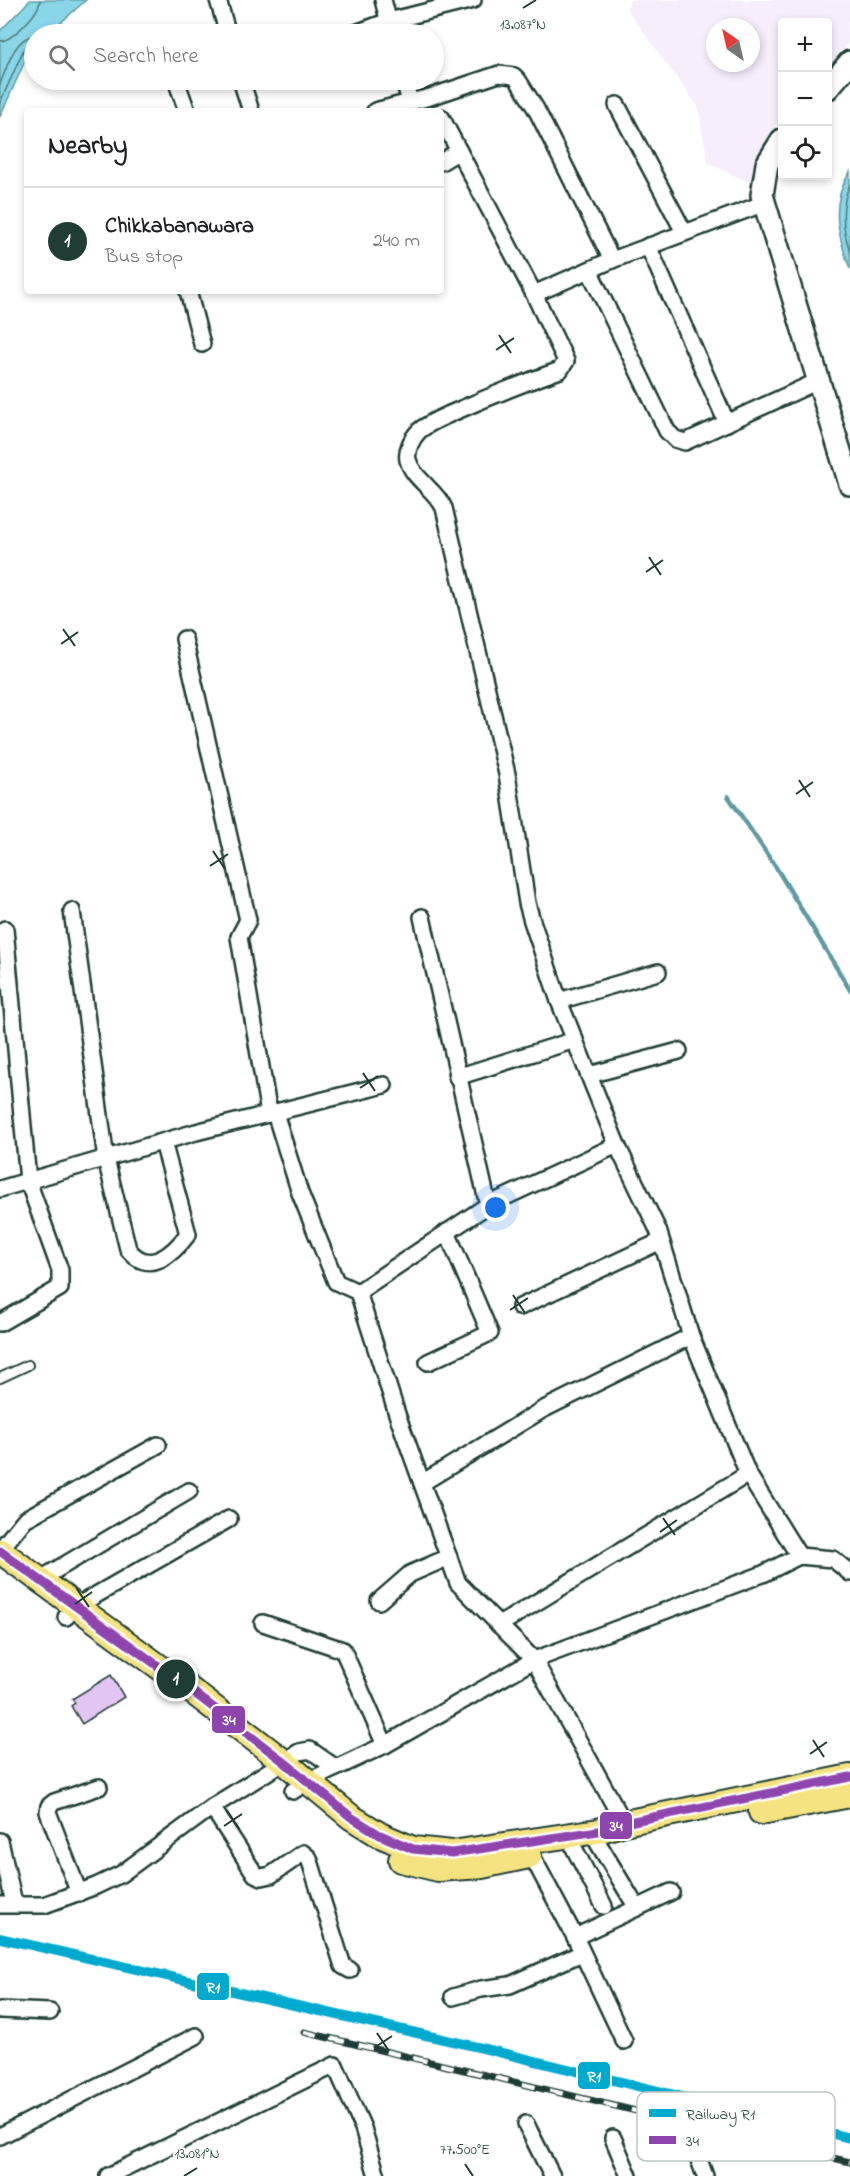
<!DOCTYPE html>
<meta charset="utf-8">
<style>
:root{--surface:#fff;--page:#f6f6f6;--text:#202124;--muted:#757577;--line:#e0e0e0;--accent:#1f3d34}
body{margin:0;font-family:"Indie Flower",sans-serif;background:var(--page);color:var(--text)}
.controls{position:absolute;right:18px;top:18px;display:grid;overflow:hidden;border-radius:6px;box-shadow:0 3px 9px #0003}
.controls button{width:54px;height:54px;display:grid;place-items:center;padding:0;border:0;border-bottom:2px solid var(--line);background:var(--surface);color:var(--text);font:30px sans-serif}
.compass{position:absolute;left:706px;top:18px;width:54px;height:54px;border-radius:50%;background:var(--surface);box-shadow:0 3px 9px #0003;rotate:326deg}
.you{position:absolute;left:496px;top:1208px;width:21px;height:21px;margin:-15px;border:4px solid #fff;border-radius:50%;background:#1a73e8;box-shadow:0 0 0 9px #1a73e833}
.badge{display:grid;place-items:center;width:39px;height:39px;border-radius:50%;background:var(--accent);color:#fff;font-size:20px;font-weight:700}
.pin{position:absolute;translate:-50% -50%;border:3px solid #fff;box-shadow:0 2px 6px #0006}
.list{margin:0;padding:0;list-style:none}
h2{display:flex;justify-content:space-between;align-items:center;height:78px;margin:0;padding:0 24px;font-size:26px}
h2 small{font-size:20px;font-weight:400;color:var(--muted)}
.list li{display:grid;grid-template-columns:39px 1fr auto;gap:18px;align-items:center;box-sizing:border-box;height:108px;padding:0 24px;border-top:2px solid var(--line)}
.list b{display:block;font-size:22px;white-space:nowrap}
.list p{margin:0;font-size:20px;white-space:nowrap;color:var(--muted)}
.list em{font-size:20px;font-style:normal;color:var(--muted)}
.icon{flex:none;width:33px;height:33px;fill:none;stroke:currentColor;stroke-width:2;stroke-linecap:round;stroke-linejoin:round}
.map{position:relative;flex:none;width:850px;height:2176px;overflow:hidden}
.search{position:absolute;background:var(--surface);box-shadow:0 3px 9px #0003;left:24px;top:24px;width:420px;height:66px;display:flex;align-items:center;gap:15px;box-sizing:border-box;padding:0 21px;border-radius:33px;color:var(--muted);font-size:22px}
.panel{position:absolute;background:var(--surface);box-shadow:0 3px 9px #0003;left:24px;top:108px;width:420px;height:186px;border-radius:6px}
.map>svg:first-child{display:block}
.built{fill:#f6eefb;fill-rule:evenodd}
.water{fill:#89d6e9;stroke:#5f99a1;stroke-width:1.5}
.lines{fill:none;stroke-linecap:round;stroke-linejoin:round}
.shore{stroke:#497a7c;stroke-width:1.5}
.stream{stroke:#5f99a1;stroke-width:4.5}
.building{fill:#e2c5f3;stroke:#1f3d34;stroke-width:1.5}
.lane-casing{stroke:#1f3d34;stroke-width:12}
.street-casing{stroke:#1f3d34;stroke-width:20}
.secondary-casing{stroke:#1f3d34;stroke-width:26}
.primary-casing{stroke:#1f3d34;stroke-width:28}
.lane{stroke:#fff;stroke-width:8}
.street{stroke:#fff;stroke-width:15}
.secondary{stroke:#fff;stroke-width:21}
.primary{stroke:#f5e382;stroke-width:24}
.rail-casing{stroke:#1f3d34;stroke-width:7}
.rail{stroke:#fff;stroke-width:4.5;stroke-dasharray:14;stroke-linecap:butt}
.bus-1-casing{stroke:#fff;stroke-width:14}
.bus-1{stroke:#8e44ad;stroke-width:9}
.rail-1-casing{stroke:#fff;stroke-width:15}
.rail-1{stroke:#00a9ce;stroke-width:10}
.ticks{fill:none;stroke:#1f3d34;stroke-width:2}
.key{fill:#fff;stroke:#bcc5c2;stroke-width:1.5}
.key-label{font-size:16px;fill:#1f3d34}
.ticks-label{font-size:15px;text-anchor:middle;fill:#1f3d34;stroke:#fff;stroke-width:4.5;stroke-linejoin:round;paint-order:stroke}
.line-badge{stroke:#fff;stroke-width:2}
.badge-label{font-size:16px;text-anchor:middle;font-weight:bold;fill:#fff}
</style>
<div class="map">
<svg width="850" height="2176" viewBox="0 0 850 2176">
<rect width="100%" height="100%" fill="#fff"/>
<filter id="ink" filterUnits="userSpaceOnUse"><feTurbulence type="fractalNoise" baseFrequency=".0167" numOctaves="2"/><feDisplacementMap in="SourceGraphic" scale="12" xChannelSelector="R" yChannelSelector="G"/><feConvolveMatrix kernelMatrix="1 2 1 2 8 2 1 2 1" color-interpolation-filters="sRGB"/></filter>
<g filter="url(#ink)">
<path class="built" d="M631,0H850V20L848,22L850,41L828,69V22H782V118L774,127L750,183L708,163L698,107L626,8ZM715,27H751V63H715Z"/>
<g class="water">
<polygon points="30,0 86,0 48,34 34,34 34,47 29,52 0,117 0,31"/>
<path d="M850,172V269C838,236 829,204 850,172Z"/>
</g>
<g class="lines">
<g class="shore">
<path d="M0,41C12,41 40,12 40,0"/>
<path d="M0,84C7,68 14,37 34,36"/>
<polyline points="0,103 24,49 29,44 34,43"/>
<path d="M850,184C840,207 842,229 850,251"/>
</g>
<polyline class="stream" points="728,796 777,869 850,990"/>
</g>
<polygon class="building" points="111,1675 124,1697 82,1724 71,1706 75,1703 72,1699"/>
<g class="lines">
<defs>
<polyline id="lane" points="0,1378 28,1365"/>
<g id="street">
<polyline points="218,0 228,34"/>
<polyline points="383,0 392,34"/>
<polyline points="353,34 389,21 473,0"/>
<polyline points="176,80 187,111"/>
<polyline points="241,80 251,111"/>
<polyline points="404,80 410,102"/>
<polyline points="617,105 684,232"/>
<polyline points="375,111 430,97 499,74 514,76 518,80 536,109 612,260 765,203"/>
<polyline points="441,117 534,294 612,260"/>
<polyline points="441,162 459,151"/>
<polyline points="648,246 727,423"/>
<polyline points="589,270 667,431 675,439 685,442 818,381"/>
<polyline points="188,291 202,344"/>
<path d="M534,294L566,361L560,370C523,383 488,397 452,413C441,418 428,423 419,431C412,438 406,450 408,460C413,479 436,490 444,508L507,774L527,903L532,921L559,1001L617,1145L658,1230L691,1336L748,1474L799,1556L763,1574L534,1660L624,1823"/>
<polyline points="184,639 248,920 239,937 269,1114"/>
<path d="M72,911L106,1159L128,1249C149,1276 173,1254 188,1234L163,1142"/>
<polyline points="422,917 488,1205"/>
<polyline points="559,1001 658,972"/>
<polyline points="589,1075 679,1051"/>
<polyline points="457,1077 575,1040"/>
<polyline points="275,1113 300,1193 336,1282 358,1292"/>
<polyline points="0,1189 196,1132 384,1085"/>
<polyline points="520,1307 661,1241"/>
<polyline points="0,1323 60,1288 60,1270 28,1181 5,929"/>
<polyline points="428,1362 490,1333 447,1232"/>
<polyline points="422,1483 542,1410 691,1336"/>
<polyline points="0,1550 25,1519 158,1445"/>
<polyline points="799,1556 833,1559 850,1573"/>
<polyline points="39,1580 189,1491"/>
<polyline points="379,1601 410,1574 449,1557"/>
<polyline points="66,1617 75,1607 229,1519"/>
<polyline points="263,1623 343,1650 385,1745"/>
<polyline points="499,1625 748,1474"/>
<polyline points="293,1791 308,1781 385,1745 534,1660 458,1583 398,1417 358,1292 488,1205 617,1145"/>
<polyline points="212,1807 255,1874 262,1877 271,1875 303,1853 309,1858 343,1966 350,1970"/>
<polyline points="0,1841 14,1903"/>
<polyline points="598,1843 637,1908"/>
<polyline points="574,1848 604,1906"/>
<polyline points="532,1856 575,1937 624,2041"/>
<polyline points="79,1893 48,1812 49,1806 54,1802 99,1787"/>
<polyline points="0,1905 44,1905 96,1886 121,1874 212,1807 299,1752 310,1750 336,1768"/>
<polyline points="575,1937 671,1892"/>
<polyline points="453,1997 481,1989 510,1985 582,1953"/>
<polyline points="0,2010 50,2012"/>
<polyline points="526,2124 552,2176"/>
<polyline points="0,2136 196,2036"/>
<polyline points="613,2138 629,2176"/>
<polyline points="698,2157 705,2176"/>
<polyline points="108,2176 335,2065 363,2128 377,2176"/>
</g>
<g id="secondary">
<polyline points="828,88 850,62"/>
<polyline points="782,140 767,164 762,195 850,484"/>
</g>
<g id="primary">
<polyline points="0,1551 176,1679 283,1761 351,1817 380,1835 413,1849 452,1853 598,1831 624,1823 850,1777"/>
<polyline points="761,1812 850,1795"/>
<polyline points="401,1860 438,1869 482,1866 529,1856"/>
</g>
</defs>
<use href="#lane" class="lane-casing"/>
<use href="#street" class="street-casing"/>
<use href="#secondary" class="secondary-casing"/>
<use href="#primary" class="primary-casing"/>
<use href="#lane" class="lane"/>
<use href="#street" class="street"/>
<use href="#secondary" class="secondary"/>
<use href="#primary" class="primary"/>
<defs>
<g id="rail">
<polyline points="0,1938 482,2048 794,2125"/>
<polyline points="304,2032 850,2162"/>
</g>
</defs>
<use href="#rail" class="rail-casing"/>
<use href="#rail" class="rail"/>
<defs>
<polyline id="bus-1" points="0,1551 176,1679 283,1761 351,1817 380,1835 413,1849 452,1853 598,1831 624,1823 850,1777"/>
</defs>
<use href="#bus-1" class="bus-1-casing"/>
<use href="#bus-1" class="bus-1"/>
<defs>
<polyline id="rail-1" points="0,1938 482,2048 850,2138"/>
</defs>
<use href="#rail-1" class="rail-1-casing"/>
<use href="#rail-1" class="rail-1"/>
</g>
</g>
<path class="ticks" d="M523,8L536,0M499,335L511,353M496,350L514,338M649,557L661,575M646,572L663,560M63,629L75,646M61,644L78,632M799,780L810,797M796,794L813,782M213,851L225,869M210,866L228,854M363,1073L375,1091M360,1088L378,1076M513,1295L525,1313M510,1310L528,1298M663,1518L675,1535M660,1532L677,1520M77,1589L89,1607M75,1604L92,1592M813,1740L824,1757M810,1754L827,1742M227,1811L239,1829M224,1826L242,1814M377,2033L389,2051M374,2048L392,2036M465,2164L473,2176M184,2176L197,2168"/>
<rect x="637" y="2092" width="198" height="69" rx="9" class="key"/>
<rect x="649" y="2109" width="27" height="8" fill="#00a9ce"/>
<rect x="649" y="2136" width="27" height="8" fill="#8e44ad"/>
<g class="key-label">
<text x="686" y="2119">Railway R1</text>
<text x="686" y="2146">34</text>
</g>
<g class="ticks-label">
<text x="523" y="29">13.087°N</text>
<text x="465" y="2154">77.500°E</text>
<text x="197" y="2158">13.081°N</text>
</g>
<g class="line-badge">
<rect x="211" y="1705" width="35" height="29" rx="6" fill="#8e44ad"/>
<rect x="599" y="1811" width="34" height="29" rx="6" fill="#8e44ad"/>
<rect x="196" y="1972" width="34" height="29" rx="6" fill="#00a9ce"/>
<rect x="577" y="2061" width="34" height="29" rx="6" fill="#00a9ce"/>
</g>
<g class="badge-label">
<text x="229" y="1725">34</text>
<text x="616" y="1831">34</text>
<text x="213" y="1992">R1</text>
<text x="594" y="2081">R1</text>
</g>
</svg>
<div class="controls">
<button>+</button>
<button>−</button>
<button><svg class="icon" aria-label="locate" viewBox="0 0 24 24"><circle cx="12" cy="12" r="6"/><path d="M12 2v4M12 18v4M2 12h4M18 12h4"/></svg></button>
</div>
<svg class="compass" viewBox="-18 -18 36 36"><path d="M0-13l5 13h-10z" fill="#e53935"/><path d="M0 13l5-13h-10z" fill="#757577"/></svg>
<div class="you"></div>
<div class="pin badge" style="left:176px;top:1679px">1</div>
<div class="search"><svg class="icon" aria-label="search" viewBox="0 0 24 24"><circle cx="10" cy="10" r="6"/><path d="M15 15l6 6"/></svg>Search here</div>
<section class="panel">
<h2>Nearby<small></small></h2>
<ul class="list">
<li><span class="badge">1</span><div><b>Chikkabanawara</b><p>Bus stop</p></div><em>240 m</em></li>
</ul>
</section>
</div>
